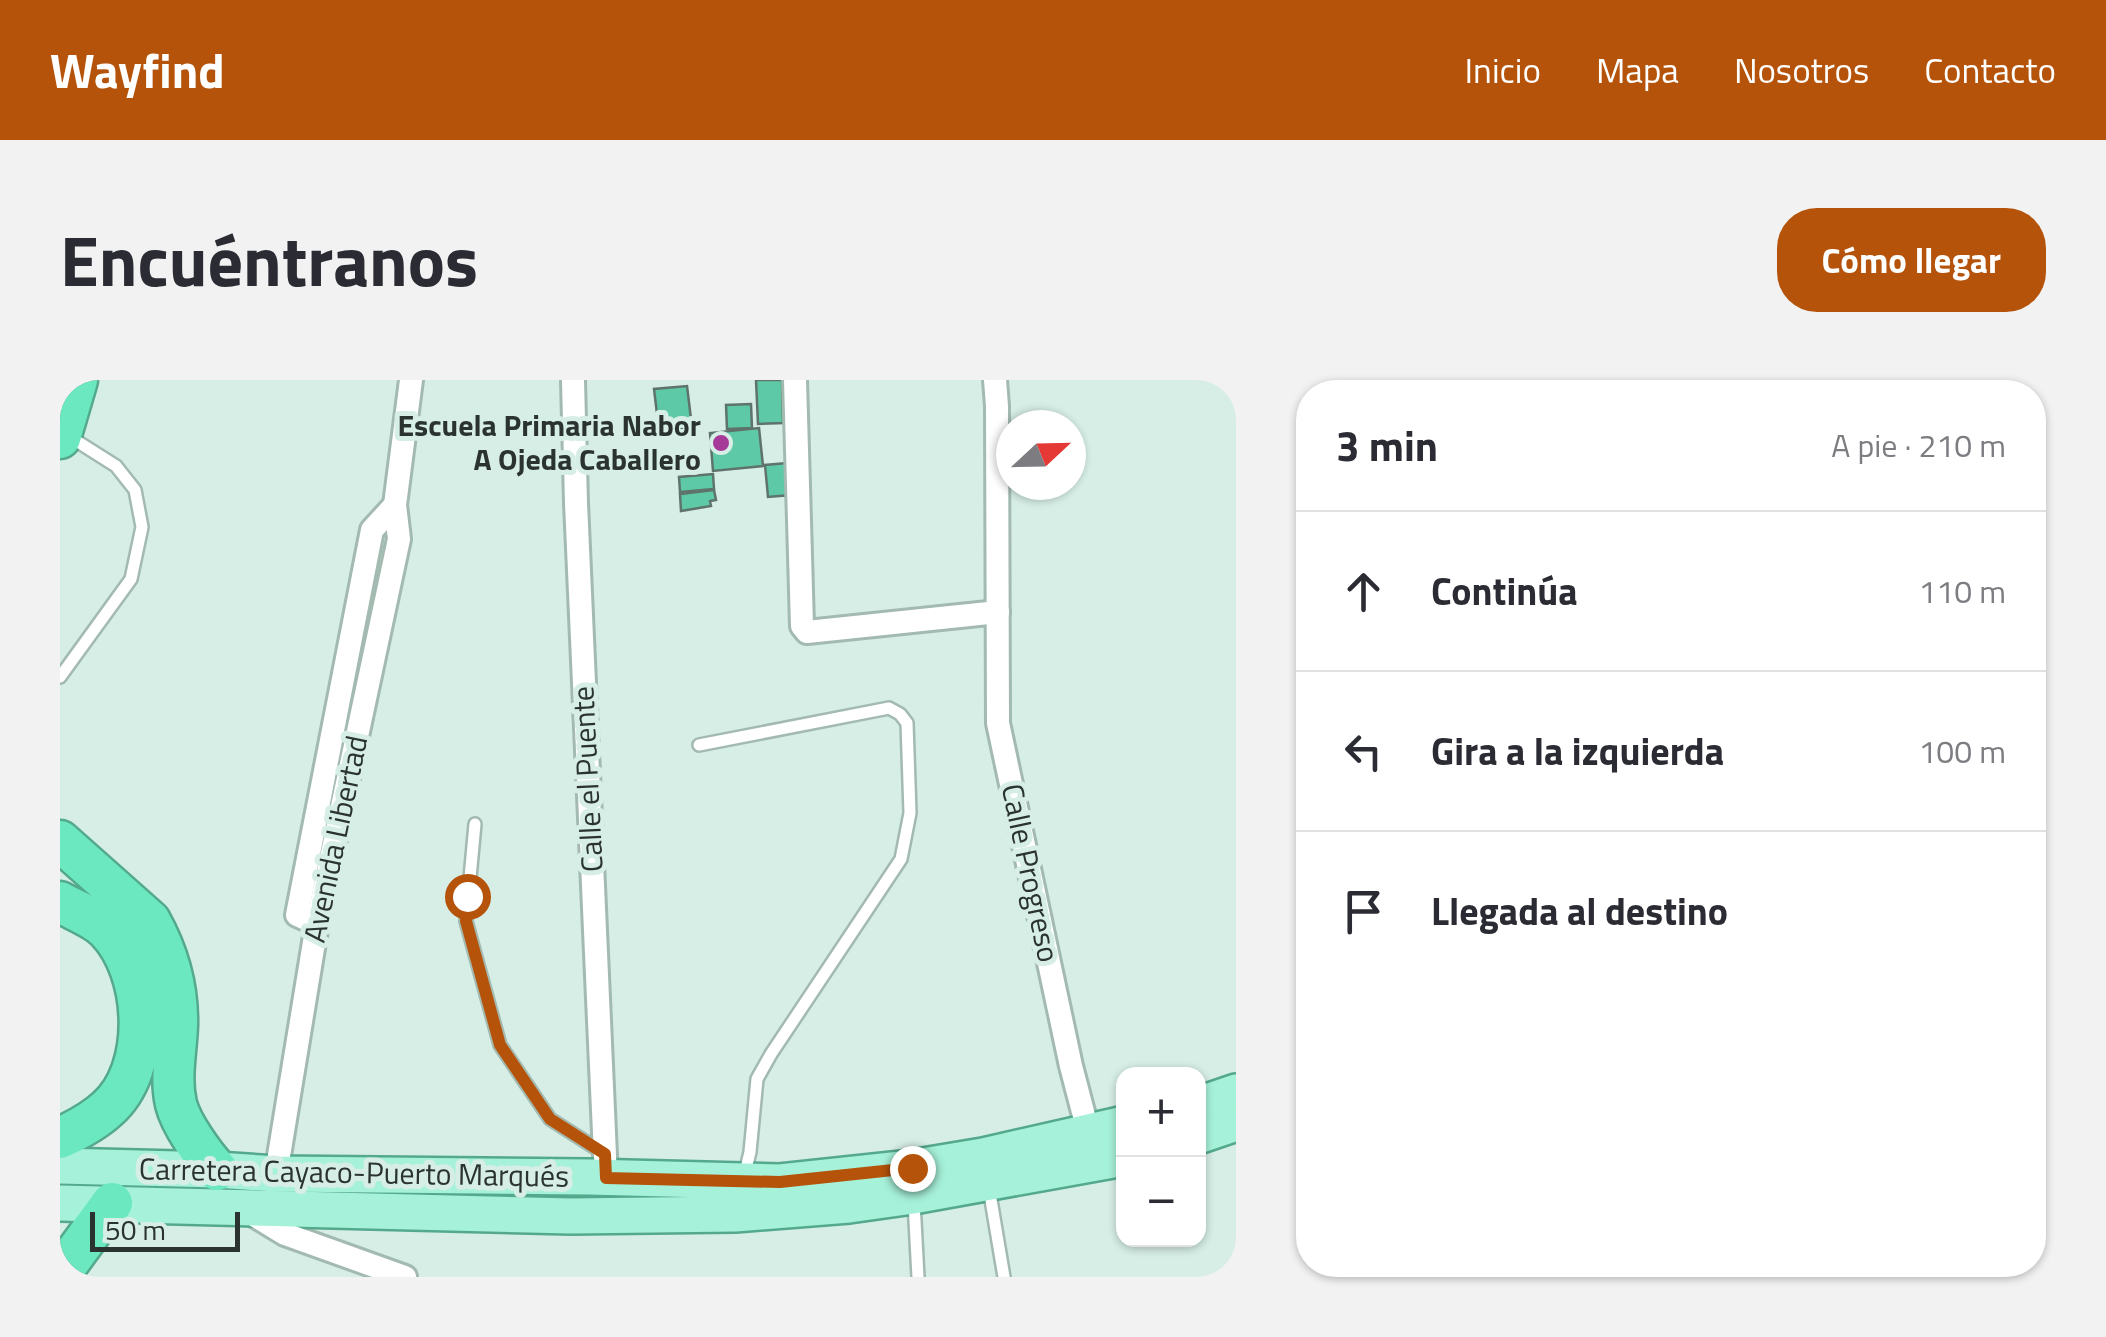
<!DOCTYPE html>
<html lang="es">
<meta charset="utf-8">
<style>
:root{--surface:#fff;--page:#f2f2f3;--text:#2b2b33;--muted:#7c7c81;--line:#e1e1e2;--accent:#b45309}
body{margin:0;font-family:"Titillium Web",sans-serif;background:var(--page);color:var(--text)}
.controls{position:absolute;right:30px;bottom:30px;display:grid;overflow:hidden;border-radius:20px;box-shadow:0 2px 8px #0004}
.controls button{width:90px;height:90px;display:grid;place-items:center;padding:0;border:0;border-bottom:2px solid var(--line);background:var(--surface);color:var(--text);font:50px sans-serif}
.compass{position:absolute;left:936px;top:30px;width:90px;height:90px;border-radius:50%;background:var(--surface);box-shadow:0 2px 8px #0004;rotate:68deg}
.scale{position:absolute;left:30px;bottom:25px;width:150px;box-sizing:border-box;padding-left:10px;border:5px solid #2a332f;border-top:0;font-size:28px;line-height:35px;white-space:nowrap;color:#2a332f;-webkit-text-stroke:8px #d6eee5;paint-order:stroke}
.stop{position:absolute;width:30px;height:30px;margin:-22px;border:8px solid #b45309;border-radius:50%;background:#fff}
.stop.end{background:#b45309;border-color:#fff;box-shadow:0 2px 10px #0008}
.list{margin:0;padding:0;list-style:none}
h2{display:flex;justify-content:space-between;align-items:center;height:130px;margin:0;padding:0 40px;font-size:42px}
h2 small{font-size:32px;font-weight:400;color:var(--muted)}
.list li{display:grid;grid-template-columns:65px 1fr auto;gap:30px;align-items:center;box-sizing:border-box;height:160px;padding:0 40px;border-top:2px solid var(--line)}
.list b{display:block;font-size:38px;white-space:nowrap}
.list em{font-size:32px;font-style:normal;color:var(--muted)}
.icon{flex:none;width:55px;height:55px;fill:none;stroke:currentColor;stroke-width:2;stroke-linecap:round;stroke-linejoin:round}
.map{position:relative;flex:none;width:1176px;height:897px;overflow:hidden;border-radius:40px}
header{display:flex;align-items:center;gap:60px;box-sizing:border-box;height:140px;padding:0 50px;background:var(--accent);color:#fff}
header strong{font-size:48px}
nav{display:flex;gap:55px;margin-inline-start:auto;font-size:35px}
.intro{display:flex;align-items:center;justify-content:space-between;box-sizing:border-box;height:240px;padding:0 60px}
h1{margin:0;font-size:70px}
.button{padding:25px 45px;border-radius:40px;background:var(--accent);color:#fff;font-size:35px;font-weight:700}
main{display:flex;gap:60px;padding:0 60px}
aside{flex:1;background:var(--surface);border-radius:40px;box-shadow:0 2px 8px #0004}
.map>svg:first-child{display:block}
.building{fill:#5dc9a7;stroke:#5e736b;stroke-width:2.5}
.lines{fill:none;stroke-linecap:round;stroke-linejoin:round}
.lane-casing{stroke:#a3bab1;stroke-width:16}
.street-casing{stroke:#a3bab1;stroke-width:28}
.primary-casing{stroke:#54a98d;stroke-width:40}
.highway-casing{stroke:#54a98d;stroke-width:45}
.lane{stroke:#fff;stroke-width:11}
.street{stroke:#fff;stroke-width:22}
.primary{stroke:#a6f1d9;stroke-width:35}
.highway{stroke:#6be8c0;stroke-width:40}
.route{stroke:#b45309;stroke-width:12}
.poi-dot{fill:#a73a99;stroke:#d6eee5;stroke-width:4}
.labels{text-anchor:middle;stroke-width:10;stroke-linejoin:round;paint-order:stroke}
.poi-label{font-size:30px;font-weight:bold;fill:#2a332f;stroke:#d6eee5;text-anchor:end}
.street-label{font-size:30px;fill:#2a332f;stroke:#d6eee5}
</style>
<header>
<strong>Wayfind</strong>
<nav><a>Inicio</a><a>Mapa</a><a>Nosotros</a><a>Contacto</a></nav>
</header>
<div class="intro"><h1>Encuéntranos</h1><a class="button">Cómo llegar</a></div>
<main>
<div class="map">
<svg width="1176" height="897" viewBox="0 0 1176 897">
<rect width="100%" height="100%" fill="#d6eee5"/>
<g class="building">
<polygon points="696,0 722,0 723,43 698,44"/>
<polygon points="627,6 632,47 599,51 594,9"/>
<polygon points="691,24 692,48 667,49 666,25"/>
<polygon points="699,48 703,86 653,91 650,53"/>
<polygon points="727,83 731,115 708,117 705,85"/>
<polygon points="653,94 654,109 620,112 619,97"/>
<polygon points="654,110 656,120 650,121 651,126 621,131 620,114"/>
</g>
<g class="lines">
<defs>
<g id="lane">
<polyline points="0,297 71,199 82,147 75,110 56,86 7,55"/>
<polyline points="639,365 829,328 840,334 847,343 850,433 841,479 711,674 697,699 690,772 684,797"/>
<polyline points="415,444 406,541 440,665 490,739 545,774"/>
<polyline points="929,808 944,897"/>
<polyline points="854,822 858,897"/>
</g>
<g id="street">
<polyline points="513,0 516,123 546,798"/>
<polyline points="735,0 742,246 747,252 938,232"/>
<polyline points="935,0 937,26 938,343 1011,686 1028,751"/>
<polyline points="257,544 237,535 312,150 335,125"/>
<polyline points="216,794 257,544 339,159 335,125 351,0"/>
<polyline points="187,831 225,854 345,897"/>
</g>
<g id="primary">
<polyline points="1138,725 1176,712"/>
<polyline points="1138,756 1176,743"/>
<polyline points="0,786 157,790 216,794 529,797 720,802 851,788 923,776 1064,744"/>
<polyline points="0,823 511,836 675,834 789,825 853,816 1064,778"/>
</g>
<g id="highway">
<polyline points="0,58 17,0"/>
<path d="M0,461L90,541C108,573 118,609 117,646C116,672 110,698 116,724C121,744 143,775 157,790"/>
<path d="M0,522C14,530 36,538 47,550C88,592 93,689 47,729C34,741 15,751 0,758"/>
<polyline points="0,894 52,823"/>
</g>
</defs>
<use href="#lane" class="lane-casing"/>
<use href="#street" class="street-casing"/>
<use href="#primary" class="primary-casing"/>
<use href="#highway" class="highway-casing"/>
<use href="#lane" class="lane"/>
<use href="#street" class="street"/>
<use href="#primary" class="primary"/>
<use href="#highway" class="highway"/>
</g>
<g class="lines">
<polyline class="route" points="407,516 406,541 440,665 490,739 545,774 546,798 720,802 852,788"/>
</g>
<circle class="poi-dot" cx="661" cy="63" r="10"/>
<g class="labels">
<g class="poi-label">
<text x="641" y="56">Escuela Primaria Nabor<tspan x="641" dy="34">A Ojeda Caballero</tspan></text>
</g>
<g class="street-label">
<text transform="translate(528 399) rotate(-93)" y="10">Calle el Puente</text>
<text transform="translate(276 459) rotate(-78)" y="10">Avenida Libertad</text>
<text transform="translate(970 493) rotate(78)" y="10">Calle Progreso</text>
<text transform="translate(294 793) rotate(1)" y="10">Carretera Cayaco-Puerto Marqués</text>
</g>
</g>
</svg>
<div class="controls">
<button>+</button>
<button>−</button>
</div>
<svg class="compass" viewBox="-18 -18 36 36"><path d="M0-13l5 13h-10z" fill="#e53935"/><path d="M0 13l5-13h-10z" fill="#7c7c81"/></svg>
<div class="scale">50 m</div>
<div class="stop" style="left:407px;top:516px"></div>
<div class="stop end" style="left:852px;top:788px"></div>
</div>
<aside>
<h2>3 min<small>A pie · 210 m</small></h2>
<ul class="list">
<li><svg class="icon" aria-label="ahead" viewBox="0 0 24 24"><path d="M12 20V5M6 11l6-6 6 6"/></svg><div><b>Continúa</b></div><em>110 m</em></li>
<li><svg class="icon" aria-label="left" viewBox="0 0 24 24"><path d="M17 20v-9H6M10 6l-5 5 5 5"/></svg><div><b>Gira a la izquierda</b></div><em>100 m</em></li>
<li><svg class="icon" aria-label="arrive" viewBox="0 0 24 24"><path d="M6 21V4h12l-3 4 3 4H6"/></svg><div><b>Llegada al destino</b></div></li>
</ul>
</aside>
</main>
